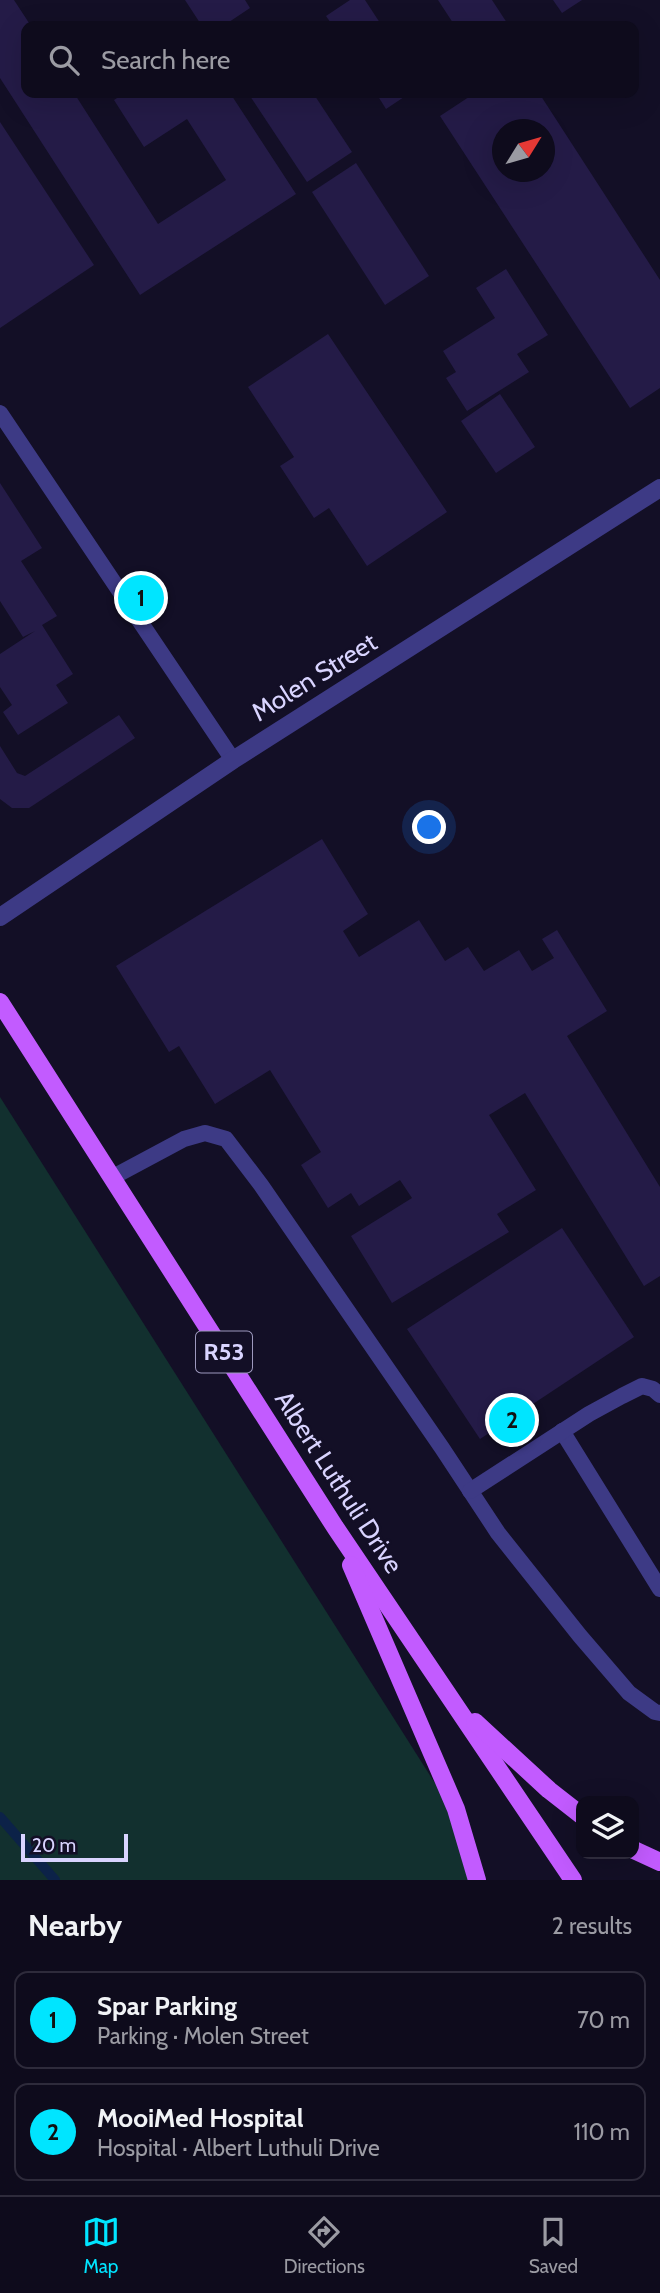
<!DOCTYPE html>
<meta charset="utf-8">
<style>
:root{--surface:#0e0b1c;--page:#1c1929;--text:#f1f3f6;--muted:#9b9ba3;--line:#2e2b3b;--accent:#00e5ff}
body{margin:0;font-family:Cabin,sans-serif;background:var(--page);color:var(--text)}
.controls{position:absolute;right:21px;bottom:21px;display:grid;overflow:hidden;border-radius:14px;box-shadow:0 7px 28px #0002}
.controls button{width:63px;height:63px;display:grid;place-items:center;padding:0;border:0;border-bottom:2px solid var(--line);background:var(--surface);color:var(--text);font:35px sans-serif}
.compass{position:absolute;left:492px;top:119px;width:63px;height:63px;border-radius:50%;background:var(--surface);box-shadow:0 7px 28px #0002;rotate:53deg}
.scale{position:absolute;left:21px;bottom:18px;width:107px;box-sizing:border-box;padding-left:7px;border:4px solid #d9d4ff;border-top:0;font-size:19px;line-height:24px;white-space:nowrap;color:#d9d4ff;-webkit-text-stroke:5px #130f26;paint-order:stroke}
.you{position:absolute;left:430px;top:828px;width:24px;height:24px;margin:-18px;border:5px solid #fff;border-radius:50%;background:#1a73e8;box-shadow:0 0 0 10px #1a73e833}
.badge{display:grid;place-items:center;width:46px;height:46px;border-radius:50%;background:var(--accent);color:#111;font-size:23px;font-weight:700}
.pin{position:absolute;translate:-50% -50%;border:4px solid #fff;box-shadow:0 2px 7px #0006}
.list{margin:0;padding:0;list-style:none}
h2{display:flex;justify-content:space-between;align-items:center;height:91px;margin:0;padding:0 28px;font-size:30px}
h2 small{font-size:23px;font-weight:400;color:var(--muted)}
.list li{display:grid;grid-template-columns:46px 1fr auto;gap:21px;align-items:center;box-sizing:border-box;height:98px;margin:0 14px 14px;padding:0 14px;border:2px solid var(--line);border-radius:14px}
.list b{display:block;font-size:26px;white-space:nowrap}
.list p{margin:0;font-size:23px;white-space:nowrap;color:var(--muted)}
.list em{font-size:23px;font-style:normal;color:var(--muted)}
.icon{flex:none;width:38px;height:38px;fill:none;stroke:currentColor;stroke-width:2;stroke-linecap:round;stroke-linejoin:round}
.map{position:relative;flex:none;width:660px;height:1880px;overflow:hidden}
.search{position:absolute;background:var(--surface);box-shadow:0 7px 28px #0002;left:21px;right:21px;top:21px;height:77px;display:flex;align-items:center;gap:18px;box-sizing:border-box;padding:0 24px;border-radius:14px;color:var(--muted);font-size:26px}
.sheet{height:315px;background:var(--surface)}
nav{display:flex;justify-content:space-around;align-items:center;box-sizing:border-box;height:98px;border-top:2px solid var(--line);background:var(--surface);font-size:19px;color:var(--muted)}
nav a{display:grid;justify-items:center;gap:4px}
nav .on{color:var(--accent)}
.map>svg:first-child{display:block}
.green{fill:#12302f}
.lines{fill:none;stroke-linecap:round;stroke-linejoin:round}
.stream{stroke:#0c2248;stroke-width:10}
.building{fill:#241b47;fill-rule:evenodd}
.lane{stroke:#3d3a85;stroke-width:16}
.street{stroke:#3d3a85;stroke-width:18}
.primary{stroke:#c25bff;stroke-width:18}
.labels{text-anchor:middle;stroke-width:5;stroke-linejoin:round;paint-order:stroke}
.shield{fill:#130f26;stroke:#9e99be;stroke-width:2}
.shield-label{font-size:24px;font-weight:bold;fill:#d9d4ff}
.street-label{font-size:26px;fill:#d9d4ff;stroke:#130f26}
</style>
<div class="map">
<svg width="660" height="1880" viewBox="0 0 660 1880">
<rect width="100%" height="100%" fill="#130f26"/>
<polygon class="green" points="0,1097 476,1848 482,1880 0,1880"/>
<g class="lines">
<polyline class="stream" points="0,1817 55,1880"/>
</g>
<g class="building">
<polygon points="0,0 14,0 31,26 26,26 26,93 74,93 158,224 226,180 187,119 144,147 114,100 125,93 230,93 296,194 140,295 0,78"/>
<polygon points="185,0 245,0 250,8 223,26 202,26"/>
<polygon points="350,0 365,0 382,26 333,26 326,16"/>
<polygon points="438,0 492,0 509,26 455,26"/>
<polygon points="553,0 582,0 562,13"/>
<polygon points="248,93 313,93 352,152 307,182"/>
<polygon points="376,93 410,93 386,109"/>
<path d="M475,93H539L660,280V388L630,408L440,116ZM503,130H544V172H503Z"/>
<polygon points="0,122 94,265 0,328"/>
<polygon points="356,163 429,276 385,305 312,192"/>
<polygon points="506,269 548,335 517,354 529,372 467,411 446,378 456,372 443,351 495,318 476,288"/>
<polygon points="328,334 447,512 367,566 329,508 314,518 280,466 294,457 248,387"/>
<polygon points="500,394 535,447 496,473 461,421"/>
<polygon points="0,483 42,548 21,561 57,616 42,625 73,674 56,685 68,703 18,735 3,712 12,705 0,687 0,654 35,631 23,637 0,601"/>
<polygon points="119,715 135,738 29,808 12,808 0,799 0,746 17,773 25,776"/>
<polygon points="322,839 368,914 343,931 359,957 419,920 445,961 468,947 484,971 519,950 532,971 554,958 542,939 557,930 607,1011 567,1036 660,1187 660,1276 644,1286 525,1093 489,1115 536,1190 497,1214 509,1232 392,1303 351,1236 412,1198 400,1180 359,1206 351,1193 328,1208 301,1165 321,1152 270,1070 215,1104 179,1046 169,1052 116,966"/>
<polygon points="562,1228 634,1337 480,1439 407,1329"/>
</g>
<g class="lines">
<g class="lane">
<polyline points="0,413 233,760"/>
<polyline points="113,1177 184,1139 205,1133 226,1139 261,1185 442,1448 498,1533 580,1636 629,1693 655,1712 660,1713"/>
<polyline points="562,1431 660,1589"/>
<polyline points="470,1491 589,1414 622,1396 642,1386 653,1389 660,1395"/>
</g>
<polyline class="street" points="0,917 233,760 660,488"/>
<g class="primary">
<polyline points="0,1002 335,1527 573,1880"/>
<polyline points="351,1565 456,1809 477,1880"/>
<polyline points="475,1722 549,1790 581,1815"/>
<polyline points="634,1850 660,1862"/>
</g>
</g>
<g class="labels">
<rect class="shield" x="196" y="1331.5" width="56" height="41" rx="5"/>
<g class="shield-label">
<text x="224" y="1360">R53</text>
</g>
<g class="street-label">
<text transform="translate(314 677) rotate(-32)" y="9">Molen Street</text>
<text transform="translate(339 1482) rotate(57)" y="9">Albert Luthuli Drive</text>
</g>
</g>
</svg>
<div class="controls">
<button><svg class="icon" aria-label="layers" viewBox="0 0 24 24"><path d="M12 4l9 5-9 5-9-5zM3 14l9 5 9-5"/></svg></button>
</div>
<svg class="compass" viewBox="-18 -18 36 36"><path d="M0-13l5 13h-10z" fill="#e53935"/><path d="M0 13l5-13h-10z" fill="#9b9ba3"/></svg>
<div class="scale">20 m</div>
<div class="you"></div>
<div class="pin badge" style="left:141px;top:598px">1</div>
<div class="pin badge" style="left:512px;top:1420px">2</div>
<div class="search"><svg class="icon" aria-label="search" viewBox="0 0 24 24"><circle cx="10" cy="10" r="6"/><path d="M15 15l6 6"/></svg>Search here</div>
</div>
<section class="sheet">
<h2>Nearby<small>2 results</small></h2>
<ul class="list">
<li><span class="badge">1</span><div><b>Spar Parking</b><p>Parking · Molen Street</p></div><em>70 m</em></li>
<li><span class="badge">2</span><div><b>MooiMed Hospital</b><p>Hospital · Albert Luthuli Drive</p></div><em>110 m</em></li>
</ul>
</section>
<nav>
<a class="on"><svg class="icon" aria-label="map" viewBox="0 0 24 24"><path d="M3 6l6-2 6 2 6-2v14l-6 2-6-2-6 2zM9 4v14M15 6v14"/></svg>Map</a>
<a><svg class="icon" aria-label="directions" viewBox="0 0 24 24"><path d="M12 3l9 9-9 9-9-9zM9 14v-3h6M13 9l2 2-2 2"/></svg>Directions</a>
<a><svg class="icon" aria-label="saved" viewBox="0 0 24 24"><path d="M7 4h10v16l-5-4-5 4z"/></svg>Saved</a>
</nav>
